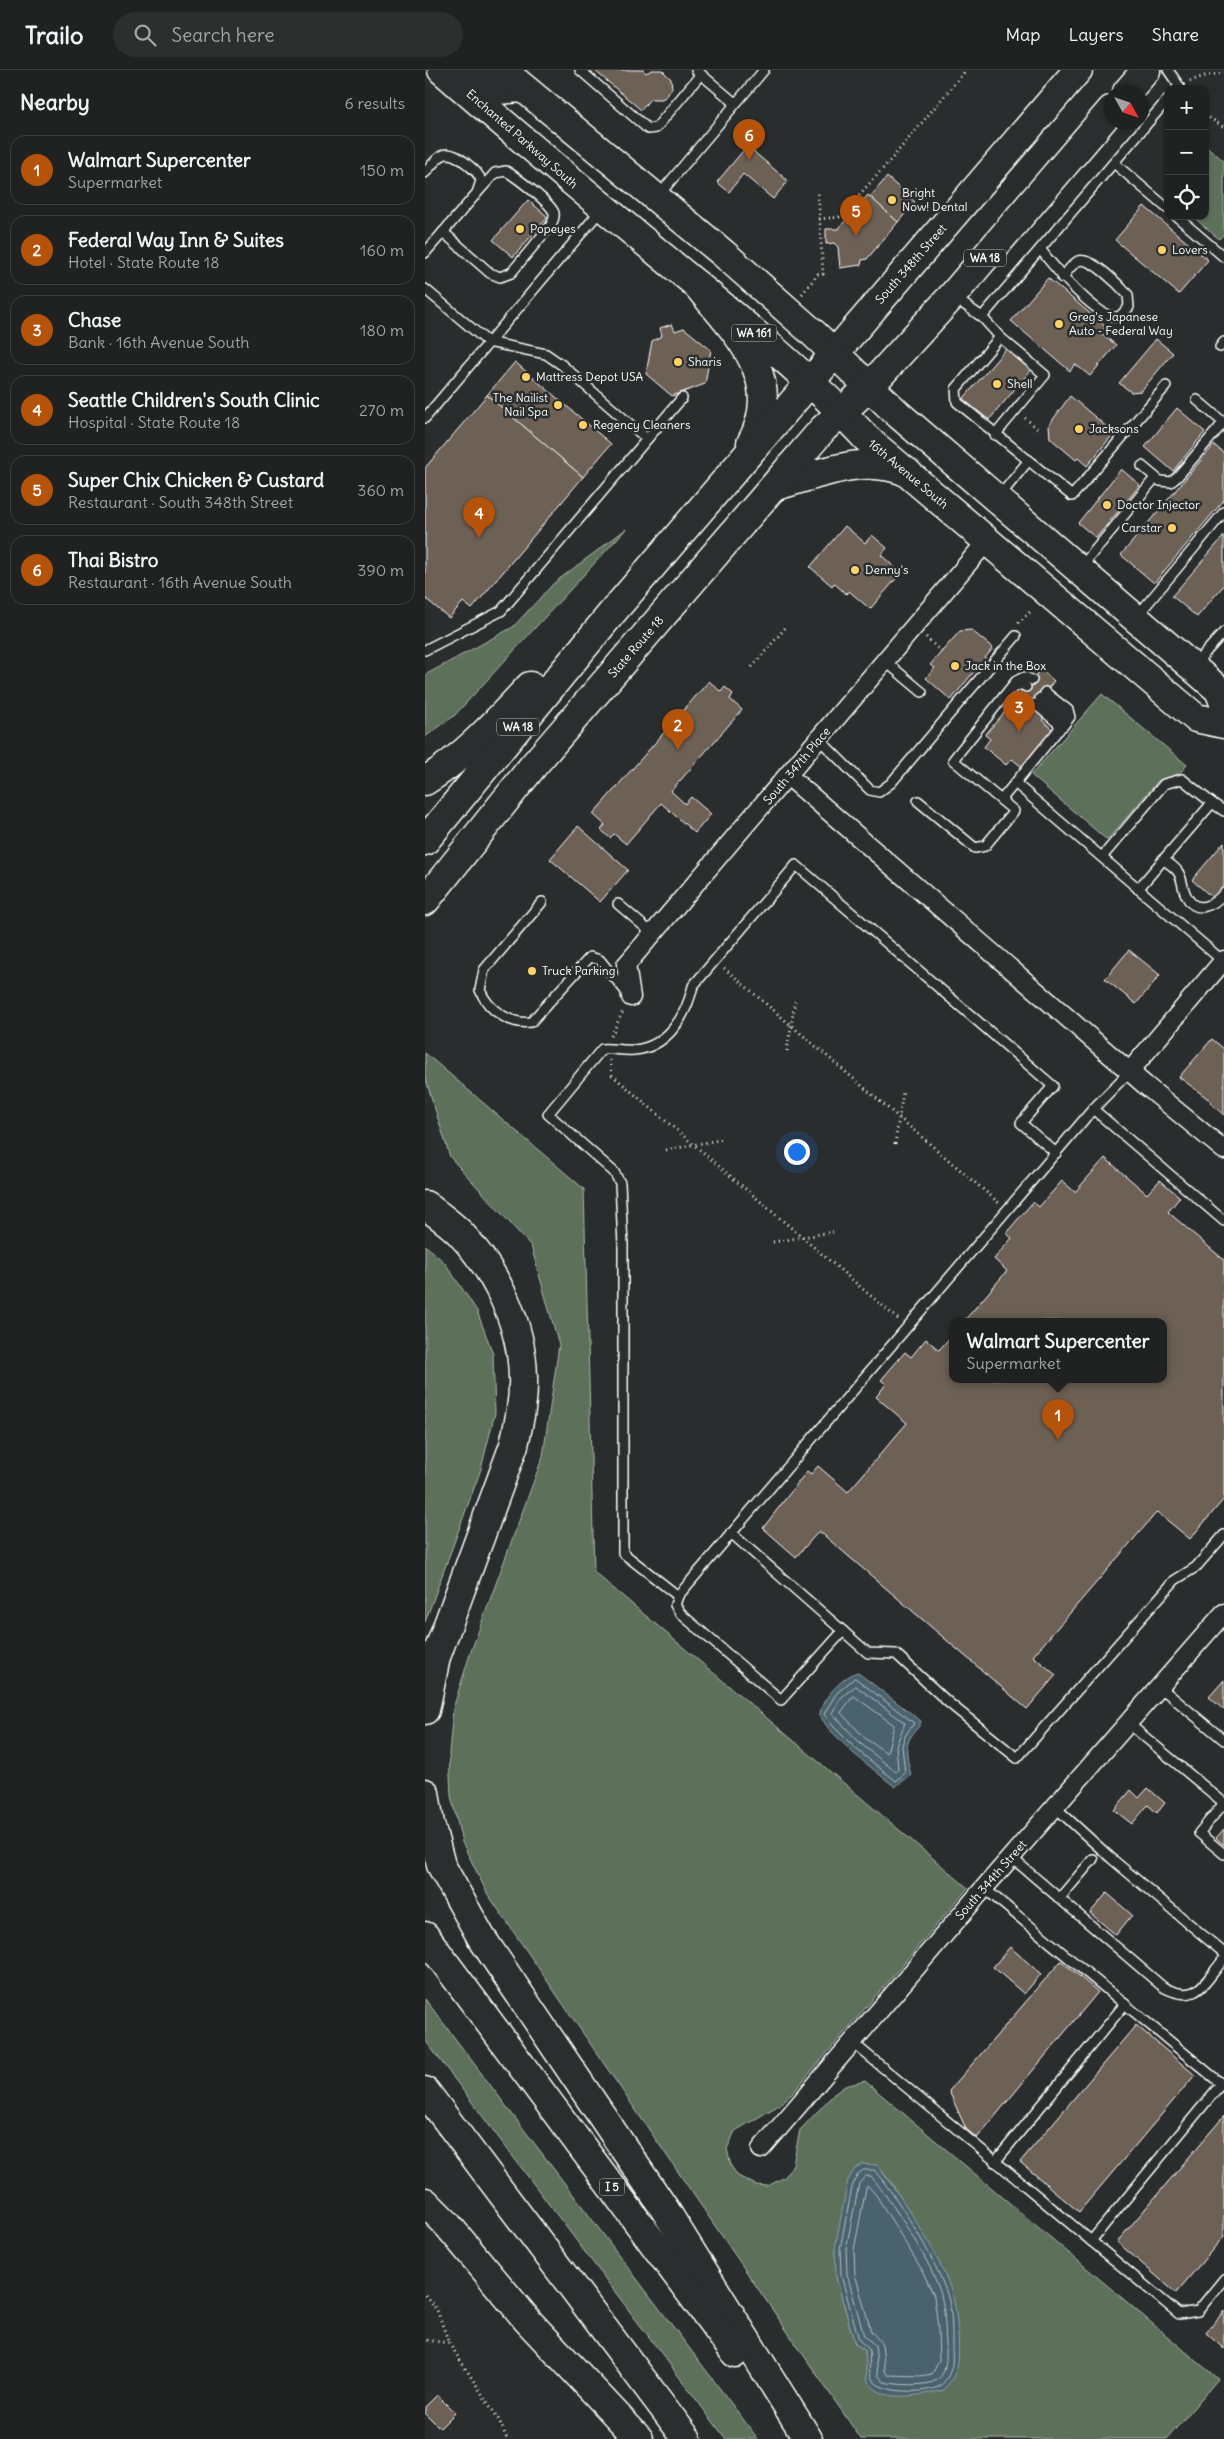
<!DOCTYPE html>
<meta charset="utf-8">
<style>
:root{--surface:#202222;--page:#2d2f2f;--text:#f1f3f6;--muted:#a2a4a5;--line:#3d3f40;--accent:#b45309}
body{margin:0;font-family:Delius,sans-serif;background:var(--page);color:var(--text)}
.controls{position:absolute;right:15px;top:15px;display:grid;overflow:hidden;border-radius:10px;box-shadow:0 1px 4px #0004}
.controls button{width:45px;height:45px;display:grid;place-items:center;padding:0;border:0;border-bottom:1px solid var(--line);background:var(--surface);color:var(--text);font:25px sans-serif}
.compass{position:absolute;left:679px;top:15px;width:45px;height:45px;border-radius:50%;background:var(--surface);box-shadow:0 1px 4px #0004;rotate:130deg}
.you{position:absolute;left:371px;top:1081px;width:18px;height:18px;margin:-12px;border:4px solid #fff;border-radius:50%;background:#1a73e8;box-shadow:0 0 0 8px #1a73e833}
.badge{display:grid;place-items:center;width:32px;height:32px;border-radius:50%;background:var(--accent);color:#fff;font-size:16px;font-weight:700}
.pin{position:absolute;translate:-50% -41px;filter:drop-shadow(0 1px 2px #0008)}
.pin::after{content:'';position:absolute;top:26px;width:18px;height:15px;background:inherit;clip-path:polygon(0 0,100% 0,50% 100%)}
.popup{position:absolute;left:524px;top:1248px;width:218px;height:65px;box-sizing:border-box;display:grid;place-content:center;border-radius:10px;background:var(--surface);filter:drop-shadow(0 1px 4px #0005);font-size:16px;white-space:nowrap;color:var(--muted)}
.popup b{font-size:19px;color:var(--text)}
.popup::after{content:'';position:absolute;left:50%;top:100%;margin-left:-10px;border:10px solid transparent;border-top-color:var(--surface)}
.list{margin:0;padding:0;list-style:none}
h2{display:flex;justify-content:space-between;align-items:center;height:65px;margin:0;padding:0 20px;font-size:21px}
h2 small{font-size:16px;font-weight:400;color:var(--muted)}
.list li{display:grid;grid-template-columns:32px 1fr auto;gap:15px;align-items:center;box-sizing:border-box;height:70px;margin:0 10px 10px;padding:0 10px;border:1px solid var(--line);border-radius:15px}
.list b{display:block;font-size:19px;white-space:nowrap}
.list p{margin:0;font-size:16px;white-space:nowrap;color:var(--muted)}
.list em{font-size:16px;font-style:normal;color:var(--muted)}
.icon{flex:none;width:28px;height:28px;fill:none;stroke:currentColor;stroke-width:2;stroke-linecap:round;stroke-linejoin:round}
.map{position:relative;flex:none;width:799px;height:2369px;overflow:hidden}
header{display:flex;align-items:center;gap:30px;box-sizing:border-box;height:70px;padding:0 25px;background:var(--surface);border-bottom:1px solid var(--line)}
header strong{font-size:24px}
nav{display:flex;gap:28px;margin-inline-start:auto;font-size:18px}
.search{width:350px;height:45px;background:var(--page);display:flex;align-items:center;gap:12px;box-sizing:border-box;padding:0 18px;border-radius:28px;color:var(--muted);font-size:19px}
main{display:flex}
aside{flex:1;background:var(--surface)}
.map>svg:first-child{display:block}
.green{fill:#5c705a;stroke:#aeb8ac;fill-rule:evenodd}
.water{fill:#48626d;stroke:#91a1a7}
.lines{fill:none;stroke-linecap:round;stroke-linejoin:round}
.shore{stroke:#b6c0c5;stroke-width:1}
.building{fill:#6d6054;stroke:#fff}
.lane-casing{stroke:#fff;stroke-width:12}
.street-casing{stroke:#fff;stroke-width:21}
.primary-casing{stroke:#fff;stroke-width:31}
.highway-casing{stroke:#fff;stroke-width:31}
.path{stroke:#fff;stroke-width:3;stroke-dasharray:1 4;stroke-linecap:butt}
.lane{stroke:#2a2d2e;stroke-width:9}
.street{stroke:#2a2d2e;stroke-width:18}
.primary{stroke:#2a2d2e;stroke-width:28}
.highway{stroke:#2a2d2e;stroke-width:28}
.poi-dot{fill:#ffd166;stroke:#2a2d2e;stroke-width:2}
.labels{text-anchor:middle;stroke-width:5;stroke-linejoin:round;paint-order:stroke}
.shield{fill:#2a2d2e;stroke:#bfc0c0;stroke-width:1}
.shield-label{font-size:11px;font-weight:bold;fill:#fff}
.street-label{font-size:12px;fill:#fff;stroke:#2a2d2e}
.poi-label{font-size:12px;fill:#fff;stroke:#2a2d2e;text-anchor:start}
</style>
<header>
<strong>Trailo</strong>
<div class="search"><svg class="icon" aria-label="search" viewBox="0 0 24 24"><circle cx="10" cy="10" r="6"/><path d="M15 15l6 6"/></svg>Search here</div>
<nav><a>Map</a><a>Layers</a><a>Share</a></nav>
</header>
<main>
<aside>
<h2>Nearby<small>6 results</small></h2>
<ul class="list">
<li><span class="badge">1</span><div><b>Walmart Supercenter</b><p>Supermarket</p></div><em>150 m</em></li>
<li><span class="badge">2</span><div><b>Federal Way Inn &amp; Suites</b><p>Hotel · State Route 18</p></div><em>160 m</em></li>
<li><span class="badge">3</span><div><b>Chase</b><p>Bank · 16th Avenue South</p></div><em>180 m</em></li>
<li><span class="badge">4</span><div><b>Seattle Children's South Clinic</b><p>Hospital · State Route 18</p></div><em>270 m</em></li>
<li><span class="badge">5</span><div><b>Super Chix Chicken &amp; Custard</b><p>Restaurant · South 348th Street</p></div><em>360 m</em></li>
<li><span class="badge">6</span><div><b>Thai Bistro</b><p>Restaurant · 16th Avenue South</p></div><em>390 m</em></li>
</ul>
</aside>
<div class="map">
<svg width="799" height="2369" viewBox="0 0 799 2369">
<rect width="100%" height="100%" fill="#2a2d2e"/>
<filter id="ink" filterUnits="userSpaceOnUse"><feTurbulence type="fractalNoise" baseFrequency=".02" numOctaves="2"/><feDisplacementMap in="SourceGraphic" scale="10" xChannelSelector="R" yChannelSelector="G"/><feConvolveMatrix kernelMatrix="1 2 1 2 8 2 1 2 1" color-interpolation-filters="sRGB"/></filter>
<g filter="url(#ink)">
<g class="green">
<polygon points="780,75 799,91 799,164 794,169 767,146 780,146"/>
<polygon points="201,459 29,646 0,667 0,605 88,557 129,513"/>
<polygon points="677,624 762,695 754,704 734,710 682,770 606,705"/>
<path d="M0,983L159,1119L169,1502L543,1818L367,2024L351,2037L310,2061L302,2079L306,2096L313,2106L331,2115L343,2116L360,2107L368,2094L375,2060L409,2024L420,2016L440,2011L793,2309L742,2369H436L62,1823L37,1772L26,1726L24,1683L28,1639L45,1584L118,1386L134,1275L106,1176L25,1087L0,1007ZM452,2095L467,2114L513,2191L442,2310L440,2280L430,2274L411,2207Z"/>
<polygon points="0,1175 20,1193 52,1241 68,1284 70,1343 56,1399 0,1552"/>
<polygon points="0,1929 13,1946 333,2369 301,2369 0,1970"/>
</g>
<g class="water">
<path d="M432,1602L496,1651C495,1657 490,1660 487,1665C478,1677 483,1692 486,1705L470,1717L428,1683L404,1659L395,1646C394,1630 418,1607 432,1602Z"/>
<path d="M438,2094L452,2095C476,2126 514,2183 526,2220C532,2238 535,2274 533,2293C531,2304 525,2312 519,2320C503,2324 466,2331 453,2321C448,2318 445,2314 442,2310L440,2280L430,2274L411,2207L410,2178L423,2110L429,2100Z"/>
</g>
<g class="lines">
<g class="shore">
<polygon points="430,1608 489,1653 480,1666 477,1676 480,1703 471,1711 431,1679 408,1656 399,1644 411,1624"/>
<polygon points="431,1616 480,1653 471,1676 473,1699 471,1702 436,1674 407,1643 416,1628"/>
<polygon points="429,1626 469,1655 462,1683 441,1669 416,1643"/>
<path d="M439,2100H449C474,2129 508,2185 521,2221C527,2237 527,2257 527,2274C527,2284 529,2294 524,2304C523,2307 518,2314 515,2316C501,2324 456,2324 447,2309C443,2302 445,2287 444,2279L434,2270L416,2205L415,2179L428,2112L433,2104Z"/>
<path d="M441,2106H446C467,2132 508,2194 516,2225C520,2240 520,2258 521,2274C521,2285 523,2302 512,2310C502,2317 471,2315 459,2312L453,2305L450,2275L439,2266L422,2204L421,2179L434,2114Z"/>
<polygon points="443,2116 451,2125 497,2200 509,2226 513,2258 514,2291 507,2304 495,2306 463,2305 460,2301 457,2274 446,2261 430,2204 429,2180 441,2118"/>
</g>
</g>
<g class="building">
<polygon points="169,0 218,0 221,3 227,0 237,0 246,9 247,18 241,27 236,29 225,29 216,40"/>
<polygon points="322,76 363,111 348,129 318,104 304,122 292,112"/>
<polygon points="462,107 490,132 473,152 445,127"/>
<polygon points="443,125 473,152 442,189 437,190 436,195 415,198 413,177 409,173 401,174 401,159 413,159"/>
<polygon points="103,130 123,147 88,187 68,170"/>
<polygon points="719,136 783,190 754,224 690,170"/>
<polygon points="623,208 681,257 676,263 691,275 665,306 650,294 645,301 586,251"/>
<polygon points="247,254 250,261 259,258 286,280 280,314 247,326 221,304 227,271 237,266 235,258"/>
<polygon points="731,269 748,283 716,321 706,322 694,313"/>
<polygon points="581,279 606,300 564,350 538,329"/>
<polygon points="90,292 186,374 158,407 62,325"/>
<polygon points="62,325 158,407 47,539 38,532 24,548 0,528 0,398"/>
<polygon points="645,326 689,363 662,396 653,388 651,390 625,368 624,355"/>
<polygon points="752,338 780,362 748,401 720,377"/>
<polygon points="789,375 799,383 799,430 729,513 696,485"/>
<polygon points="696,399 715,415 671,468 653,453"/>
<polygon points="420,456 440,473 447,465 462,478 456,485 476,503 445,539 424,521 421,524 409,513 407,516 385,497"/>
<polygon points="799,466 799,515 772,547 747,526"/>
<polygon points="546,560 568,578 526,630 501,608 510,598 505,595 535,561"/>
<polygon points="616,599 629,611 608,637 594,625"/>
<polygon points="284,611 296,622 300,617 308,624 305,629 317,640 246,721 260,734 266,727 286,744 270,763 236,733 201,774 189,764 185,768 176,760 180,755 168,744"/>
<polygon points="594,625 620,647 617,650 628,660 597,697 587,689 581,695 559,677 565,669 560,665"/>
<polygon points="153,756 203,800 175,832 125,789"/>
<polygon points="799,772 799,817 789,829 767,810"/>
<polygon points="704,880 735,905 711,934 680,909"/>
<polygon points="787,969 799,979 799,1045 785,1033 786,1031 754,1007"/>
<polygon points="680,1088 722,1124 735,1110 755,1127 743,1142 799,1190 799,1429 765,1469 732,1442 608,1586 631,1605 602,1639 394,1461 371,1487 338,1458 382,1401 386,1404 393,1396 423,1422 482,1353 451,1327 461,1314 456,1310 480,1282 486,1287 501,1269 514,1280 528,1264 528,1309 738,1309 738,1251 539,1251 582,1201 569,1189 587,1168 581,1163 594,1148 608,1132 614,1137 637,1111 650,1122"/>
<polygon points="799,1610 799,1640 784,1627"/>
<polygon points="723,1718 740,1733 732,1743 723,1735 707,1754 689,1740 706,1720 714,1728"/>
<polygon points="799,1759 799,1775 791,1768"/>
<polygon points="682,1823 707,1845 691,1865 665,1843"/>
<polygon points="585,1877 616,1904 599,1924 568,1897"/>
<polygon points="636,1891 673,1922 552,2068 541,2059 524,2021"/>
<polygon points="711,1955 770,2005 654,2142 595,2092"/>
<polygon points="799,2046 799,2166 751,2223 692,2172"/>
<polygon points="799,2241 799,2279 781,2263"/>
<polygon points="12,2325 30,2343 15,2358 0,2343 0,2337"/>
</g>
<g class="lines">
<defs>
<g id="lane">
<polyline points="155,0 223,59 231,58 276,4"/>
<polyline points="271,0 310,33"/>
<polyline points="743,0 754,16 752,19"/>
<polyline points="689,93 743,139"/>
<path d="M0,103C15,85 20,76 41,93C48,99 54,103 56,111L52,123L0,183"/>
<polyline points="233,126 339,0"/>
<polyline points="751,146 799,187"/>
<path d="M18,162L65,203L75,207L86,203L126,155C128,151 130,148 129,143C126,133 91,107 81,101L70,103L52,123"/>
<path d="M616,180C628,196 674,251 694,247L704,237L703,225C695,216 666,186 653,191C647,194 642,202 637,208"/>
<polyline points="0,219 63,272 121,284 137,295 222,369"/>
<polyline points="530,228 557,247 743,29"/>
<polyline points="557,247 575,267 531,319 532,332 647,426 741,316"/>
<polyline points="795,277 799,272"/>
<polyline points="772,330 799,353"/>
<polyline points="0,348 176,140"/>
<polyline points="570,365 620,305 575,267"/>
<polyline points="717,396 735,411 746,412 753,406 799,352"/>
<polyline points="574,427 604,390"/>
<polyline points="656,497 730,408"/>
<polyline points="713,545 799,442"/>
<polyline points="0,580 76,541 257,328"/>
<polyline points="460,591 497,622"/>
<polyline points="770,594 799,562"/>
<polyline points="587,619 596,614 601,617"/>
<polyline points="620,622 643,640 645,647 638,656"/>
<polyline points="610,634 634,654 634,660"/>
<polyline points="394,669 445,720 454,722 466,713 591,566"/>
<polyline points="590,713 639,653 637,646 615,628"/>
<polyline points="576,730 590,713 799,892"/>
<polyline points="493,731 550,778 560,776 589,741 528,690 591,611 599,607 607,610"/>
<polyline points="787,733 799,741"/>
<polyline points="677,787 739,714 757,709 787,733 713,819"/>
<path d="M738,789C743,793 750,797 753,802C758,809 757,818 761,825C770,846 789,835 799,823"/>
<path d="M117,832L59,900L55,920C63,940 85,955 106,952L165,887L175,890L202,923"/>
<polyline points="193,834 228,864"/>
<polyline points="668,1039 799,1151"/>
<polyline points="306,1463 443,1583 471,1584 524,1633 592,1688 750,1510 771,1497 799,1465"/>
<path d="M253,1526L198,1483V1175L195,1113L189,1102L123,1044L177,979C187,978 198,981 209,980C243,977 261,946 268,916L371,795L628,1016L596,1053L631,1083"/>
<polyline points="418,1561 356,1630 256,1544 250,1535 253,1526 668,1039 705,1001"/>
<polyline points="735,1617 799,1670"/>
<polyline points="703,1653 799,1733"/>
<polyline points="799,1733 774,1763 799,1784"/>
<polyline points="630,1737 687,1789 799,1883"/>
<path d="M586,1787L738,1917C772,1935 778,1914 799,1889"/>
<polyline points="559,1818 799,2016"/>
<polyline points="634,1829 668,1789"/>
<polyline points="427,1972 754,2244 773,2241 799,2209"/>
<polyline points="570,2092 700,1934"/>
<polyline points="666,2171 796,2014"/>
</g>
<g id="street">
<polyline points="363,706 720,1015 799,1080"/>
<polyline points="206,927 201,895 562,471"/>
<polyline points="705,1001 799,890"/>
<polyline points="336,2079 559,1818 799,1543"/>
</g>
<g id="primary">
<path d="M17,0C89,63 163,125 237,186C307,244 379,301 441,368L771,648L799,654"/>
<polyline points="46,0 73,20 96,18"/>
<polyline points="77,0 299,184 387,262 473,344 794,620 799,633"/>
<polyline points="702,22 721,0"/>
<polyline points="409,284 653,0"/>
<polyline points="444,317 527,226 686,40"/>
</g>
<g id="highway">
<path d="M272,215C310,262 362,309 326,373"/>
<path d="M351,416C396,404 436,384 482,402"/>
<path d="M0,711C41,686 72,651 105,616"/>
<polyline points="0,771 186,544 409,284"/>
<polyline points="0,831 108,696 398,359 444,317"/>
<path d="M0,1135C12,1144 25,1153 35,1163C71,1201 97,1254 98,1307C99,1330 94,1352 89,1375L11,1587L0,1640"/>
<polyline points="0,1723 5,1754 16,1795 56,1867 239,2138 383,2369"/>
<polyline points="0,1866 310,2283"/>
<polyline points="0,2021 262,2369"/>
<polyline points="0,2132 21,2153 103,2251 214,2369"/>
</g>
</defs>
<use href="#lane" class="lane-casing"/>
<use href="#street" class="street-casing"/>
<use href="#primary" class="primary-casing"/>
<use href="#highway" class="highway-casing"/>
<g class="path">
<polyline points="765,11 783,5 799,3"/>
<polyline points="780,45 799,57"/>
<polyline points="394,149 414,147 464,92 541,0"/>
<polyline points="377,224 393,204 398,204 393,121"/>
<polyline points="600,348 612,358"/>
<polyline points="593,553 607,540"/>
<polyline points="501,567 516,582"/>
<polyline points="327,597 361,557"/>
<polyline points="299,898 574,1133"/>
<polyline points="186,966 198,941"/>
<polyline points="362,981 370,931"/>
<polyline points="185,990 187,1005 473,1249"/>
<polyline points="470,1074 478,1022"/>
<polyline points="241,1080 299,1069"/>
<polyline points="348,1172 408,1162"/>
<polyline points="0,2225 12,2240 24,2273 0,2270"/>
<polyline points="24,2273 74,2350 82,2369"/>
</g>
<use href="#lane" class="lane"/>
<use href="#street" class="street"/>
<use href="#primary" class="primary"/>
<use href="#highway" class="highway"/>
</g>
</g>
<g class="poi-dot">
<circle cx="467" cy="130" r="5"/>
<circle cx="95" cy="159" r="5"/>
<circle cx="737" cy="180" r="5"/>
<circle cx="634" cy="254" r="5"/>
<circle cx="253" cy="292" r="5"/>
<circle cx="101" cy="307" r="5"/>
<circle cx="572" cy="314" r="5"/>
<circle cx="133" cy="335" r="5"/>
<circle cx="158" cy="355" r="5"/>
<circle cx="654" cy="359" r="5"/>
<circle cx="682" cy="435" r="5"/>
<circle cx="747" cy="458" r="5"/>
<circle cx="430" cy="500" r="5"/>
<circle cx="530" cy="596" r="5"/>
<circle cx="107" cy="901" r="5"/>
</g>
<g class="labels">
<g class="shield">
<rect x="539" y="179.5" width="42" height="17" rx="4"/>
<rect x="306.5" y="254.5" width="45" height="17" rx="4"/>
<rect x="72" y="648.5" width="42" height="17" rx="4"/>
<rect x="174.5" y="2108.5" width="25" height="17" rx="4"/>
</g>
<g class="shield-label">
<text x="560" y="192">WA 18</text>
<text x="329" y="267">WA 161</text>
<text x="93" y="661">WA 18</text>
<text x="187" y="2121">I 5</text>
</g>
<g class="street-label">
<text transform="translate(97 69) rotate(41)" y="4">Enchanted Parkway South</text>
<text transform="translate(486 194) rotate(-49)" y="4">South 348th Street</text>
<text transform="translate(483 404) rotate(40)" y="4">16th Avenue South</text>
<text transform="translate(211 577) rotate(-49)" y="4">State Route 18</text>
<text transform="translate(372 696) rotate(-50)" y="4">South 347th Place</text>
<text transform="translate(566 1810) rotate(-49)" y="4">South 344th Street</text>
</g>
<g class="poi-label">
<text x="477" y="127">Bright<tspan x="477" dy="14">Now! Dental</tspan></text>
<text x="105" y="163">Popeyes</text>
<text x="747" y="184">Lovers</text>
<text x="644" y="251">Greg's Japanese<tspan x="644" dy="14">Auto - Federal Way</tspan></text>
<text x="263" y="296">Sharis</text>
<text x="111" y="311">Mattress Depot USA</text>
<text x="582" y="318">Shell</text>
<text x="123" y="332" text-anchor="end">The Nailist<tspan x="123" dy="14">Nail Spa</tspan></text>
<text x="168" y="359">Regency Cleaners</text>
<text x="664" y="363">Jacksons</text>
<text x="692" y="439">Doctor Injector</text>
<text x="737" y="462" text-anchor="end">Carstar</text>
<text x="440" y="504">Denny's</text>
<text x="540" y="600">Jack in the Box</text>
<text x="117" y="905">Truck Parking</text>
</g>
</g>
</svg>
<div class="controls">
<button>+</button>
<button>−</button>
<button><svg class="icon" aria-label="locate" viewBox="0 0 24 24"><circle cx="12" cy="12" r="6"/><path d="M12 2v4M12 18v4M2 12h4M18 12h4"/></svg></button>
</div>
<svg class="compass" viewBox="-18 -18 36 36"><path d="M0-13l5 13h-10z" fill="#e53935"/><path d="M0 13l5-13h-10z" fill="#a2a4a5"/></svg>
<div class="you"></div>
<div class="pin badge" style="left:633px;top:1370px">1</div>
<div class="popup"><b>Walmart Supercenter</b>Supermarket</div>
<div class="pin badge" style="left:253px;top:680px">2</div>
<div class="pin badge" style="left:594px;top:662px">3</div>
<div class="pin badge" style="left:54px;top:468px">4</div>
<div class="pin badge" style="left:431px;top:166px">5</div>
<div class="pin badge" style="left:324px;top:90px">6</div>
</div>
</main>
